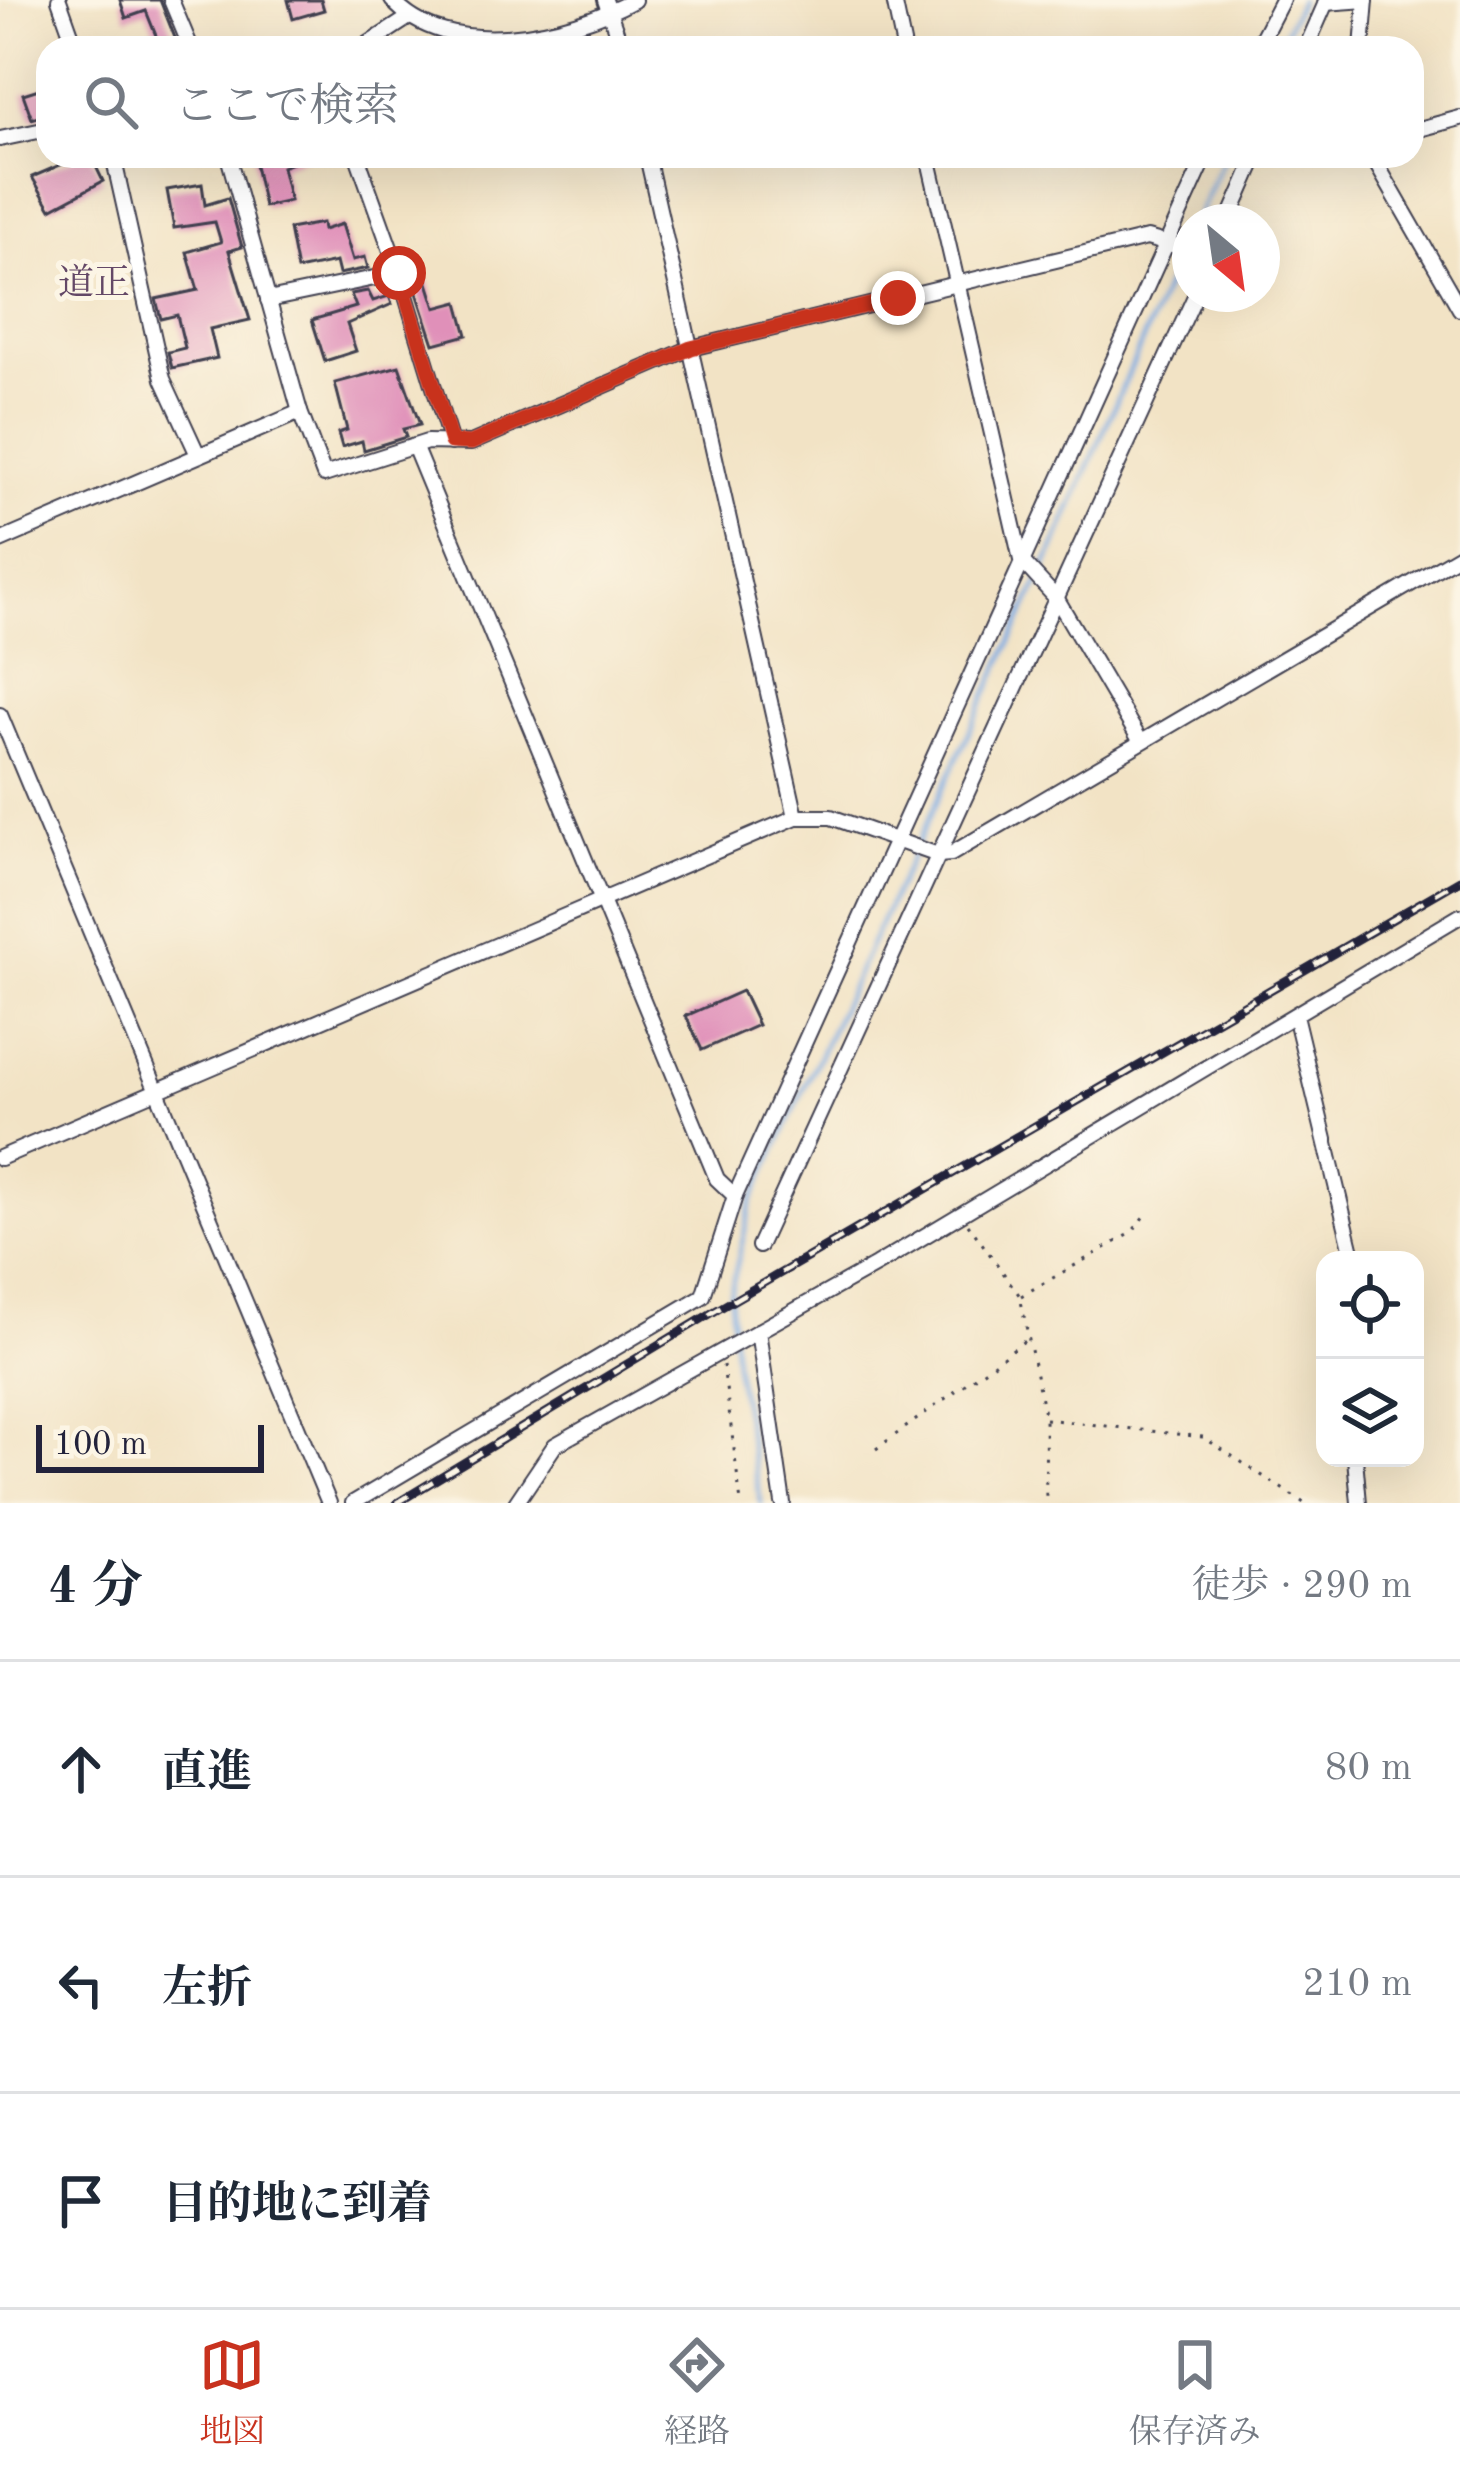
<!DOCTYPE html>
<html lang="ja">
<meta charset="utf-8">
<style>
:root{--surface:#fff;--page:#f2f2f3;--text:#1f2937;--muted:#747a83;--line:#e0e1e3;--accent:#c8321e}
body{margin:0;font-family:"Old Standard TT","Noto Serif JP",serif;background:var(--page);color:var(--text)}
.controls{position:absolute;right:36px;bottom:36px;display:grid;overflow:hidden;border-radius:24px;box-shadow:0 12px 48px #0002}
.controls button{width:108px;height:108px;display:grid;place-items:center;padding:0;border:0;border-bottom:3px solid var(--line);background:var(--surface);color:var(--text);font:60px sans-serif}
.compass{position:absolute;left:1172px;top:204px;width:108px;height:108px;border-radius:50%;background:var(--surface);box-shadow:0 12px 48px #0002;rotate:151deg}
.scale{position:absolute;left:36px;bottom:30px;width:228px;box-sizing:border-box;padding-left:12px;border:6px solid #22223b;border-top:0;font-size:33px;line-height:42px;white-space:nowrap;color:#22223b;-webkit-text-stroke:9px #fcf5e5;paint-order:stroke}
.stop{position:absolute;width:36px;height:36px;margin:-27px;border:9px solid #c8321e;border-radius:50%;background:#fff}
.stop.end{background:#c8321e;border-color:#fff;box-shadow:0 3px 12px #0008}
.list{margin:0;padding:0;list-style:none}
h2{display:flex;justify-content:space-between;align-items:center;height:156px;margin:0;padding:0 48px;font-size:51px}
h2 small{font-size:39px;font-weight:400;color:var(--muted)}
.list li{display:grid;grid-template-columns:78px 1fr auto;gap:36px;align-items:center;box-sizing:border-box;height:216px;padding:0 48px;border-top:3px solid var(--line)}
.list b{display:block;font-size:45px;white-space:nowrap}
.list em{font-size:39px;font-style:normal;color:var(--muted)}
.icon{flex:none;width:66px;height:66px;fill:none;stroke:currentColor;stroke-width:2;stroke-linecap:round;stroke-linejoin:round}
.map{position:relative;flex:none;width:1460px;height:1503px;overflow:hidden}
.search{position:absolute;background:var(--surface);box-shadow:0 12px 48px #0002;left:36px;right:36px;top:36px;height:132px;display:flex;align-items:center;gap:30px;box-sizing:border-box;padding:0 42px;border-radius:36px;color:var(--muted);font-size:45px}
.sheet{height:804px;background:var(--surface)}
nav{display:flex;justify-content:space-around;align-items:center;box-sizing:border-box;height:168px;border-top:3px solid var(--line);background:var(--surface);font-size:33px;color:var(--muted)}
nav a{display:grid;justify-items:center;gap:6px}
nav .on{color:var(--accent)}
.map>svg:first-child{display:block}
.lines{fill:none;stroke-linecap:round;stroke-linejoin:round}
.stream{stroke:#77aae4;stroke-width:4.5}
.building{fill:#e090b9}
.street-casing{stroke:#413f50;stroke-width:18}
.path{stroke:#413f50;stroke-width:3;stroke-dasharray:3 9;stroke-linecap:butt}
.street{stroke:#fff;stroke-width:14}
.rail-casing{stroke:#22223b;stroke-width:9}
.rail{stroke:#fcf5e5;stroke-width:4.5;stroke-dasharray:14;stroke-linecap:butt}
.route{stroke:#c8321e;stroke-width:15}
.labels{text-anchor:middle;stroke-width:10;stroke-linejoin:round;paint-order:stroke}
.neighbourhood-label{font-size:36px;fill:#644867;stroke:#fcf5e5}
</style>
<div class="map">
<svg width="1460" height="1503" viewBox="0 0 1460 1503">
<rect width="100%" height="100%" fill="#fcf5e5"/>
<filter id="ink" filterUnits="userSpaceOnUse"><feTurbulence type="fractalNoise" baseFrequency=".00833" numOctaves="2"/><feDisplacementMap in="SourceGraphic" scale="24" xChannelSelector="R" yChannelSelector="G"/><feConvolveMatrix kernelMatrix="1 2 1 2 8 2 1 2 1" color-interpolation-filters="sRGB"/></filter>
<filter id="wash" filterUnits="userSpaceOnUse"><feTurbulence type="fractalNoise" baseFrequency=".004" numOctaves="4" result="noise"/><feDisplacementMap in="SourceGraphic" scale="48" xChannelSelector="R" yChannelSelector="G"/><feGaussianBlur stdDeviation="2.7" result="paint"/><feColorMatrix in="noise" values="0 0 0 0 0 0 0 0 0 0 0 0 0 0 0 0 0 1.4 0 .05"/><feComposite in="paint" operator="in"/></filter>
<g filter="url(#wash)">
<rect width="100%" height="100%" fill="#f2e3c5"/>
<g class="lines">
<g class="stream">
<polyline points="1277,48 1300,0"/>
<polyline points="1195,222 1225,156"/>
<polyline points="761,1503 735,1364 730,1294 752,1201 1047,564 1180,253"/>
</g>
</g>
<g id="blocks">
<g class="building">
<polygon points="120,0 160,0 179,48 161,48 146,11 126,18"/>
<polygon points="288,0 321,0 324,10 293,19"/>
<polygon points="48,86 48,114 32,119 23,94"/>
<polygon points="81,156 91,156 103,181 51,209 32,177"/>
<polygon points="253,156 309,156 282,167 290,201 264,207"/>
<polygon points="202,184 205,205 228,198 242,247 229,251 250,320 210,329 217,358 172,368 168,352 185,348 177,315 161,319 156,299 198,290 187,252 221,242 215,222 174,228 167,190"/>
<polygon points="322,223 323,230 342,224 353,260 365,257 368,268 339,274 336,262 297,270 289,229"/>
<polygon points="423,267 436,308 458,302 467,335 434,344 410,271"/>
<polygon points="368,291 373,301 389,296 392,304 347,324 356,351 325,361 312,320 356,307 351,294"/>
<polygon points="399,366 420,425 403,429 406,437 364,450 362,441 342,447 338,433 347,430 335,383"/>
<polygon points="742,991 758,1025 702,1050 686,1016"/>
</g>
</g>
</g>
<g filter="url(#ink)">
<use href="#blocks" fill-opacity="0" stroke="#413f50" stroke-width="3"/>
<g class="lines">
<defs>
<g id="street">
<polyline points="59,0 76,48"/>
<polyline points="171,0 191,48"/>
<path d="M392,0C447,63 570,35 634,0"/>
<polyline points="605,0 622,48"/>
<polyline points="894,0 904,48"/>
<polyline points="1325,3 1366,0"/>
<polyline points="362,48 408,18"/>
<polyline points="1257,48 1282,0"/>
<polyline points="1306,48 1327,0"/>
<polyline points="1362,48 1366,0"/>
<polyline points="1412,131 1460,118"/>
<polyline points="0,139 48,129"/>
<polyline points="113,156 163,379 198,455"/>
<polyline points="228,156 300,412 324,475 427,442 471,443 691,348 1147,238 1190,250"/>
<polyline points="647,156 796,817"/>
<polyline points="928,156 1021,560 1057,599 1141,742"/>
<polyline points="1372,156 1460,309"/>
<polyline points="1228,222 1257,156"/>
<polyline points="399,273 451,443"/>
<polyline points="268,300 399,273 357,156"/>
<polyline points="0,541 300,412"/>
<polyline points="0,715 329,1503"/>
<polyline points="1295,1015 1354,1260"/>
<polyline points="0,1158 796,817 831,817 938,855 951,854 1460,555"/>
<polyline points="735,1196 1206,156"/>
<polyline points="759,1246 1196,294"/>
<polyline points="758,1331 783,1503"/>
<polyline points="1355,1458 1359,1503"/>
<polyline points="353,1503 703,1296 735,1196 717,1179 414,446"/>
<polyline points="516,1503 555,1445 876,1265 1460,916"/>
</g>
</defs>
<use href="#street" class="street-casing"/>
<g class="path">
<polyline points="968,1224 1020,1296 1045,1419 1046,1503"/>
<polyline points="1021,1296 1130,1234 1147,1214"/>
<polyline points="723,1365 741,1503"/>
<polyline points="1045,1419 1203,1437 1304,1503"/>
<polyline points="876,1449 1027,1339"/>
</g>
<use href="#street" class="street"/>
<defs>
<polyline id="rail" points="397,1503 715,1311 1460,880"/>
</defs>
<use href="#rail" class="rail-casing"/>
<use href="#rail" class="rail"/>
</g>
</g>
<g class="lines" filter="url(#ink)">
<polyline class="route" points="399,273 451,442 471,443 691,348 898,298"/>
</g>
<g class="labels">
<g class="neighbourhood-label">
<text x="94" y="294">道正</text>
</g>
</g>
</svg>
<div class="controls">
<button><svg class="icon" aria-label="locate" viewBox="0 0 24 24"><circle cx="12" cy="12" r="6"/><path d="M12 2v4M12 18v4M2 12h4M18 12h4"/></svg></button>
<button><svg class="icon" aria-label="layers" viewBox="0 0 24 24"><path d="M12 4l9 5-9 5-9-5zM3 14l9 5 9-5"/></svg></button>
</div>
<svg class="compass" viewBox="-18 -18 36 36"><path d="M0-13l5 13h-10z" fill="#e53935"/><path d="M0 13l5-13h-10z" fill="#747a83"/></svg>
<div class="scale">100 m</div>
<div class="stop" style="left:399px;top:273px"></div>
<div class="stop end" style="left:898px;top:298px"></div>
<div class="search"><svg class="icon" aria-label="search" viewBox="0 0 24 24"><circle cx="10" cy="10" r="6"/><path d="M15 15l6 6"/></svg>ここで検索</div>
</div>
<section class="sheet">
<h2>4 分<small>徒歩 · 290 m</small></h2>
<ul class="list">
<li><svg class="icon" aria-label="ahead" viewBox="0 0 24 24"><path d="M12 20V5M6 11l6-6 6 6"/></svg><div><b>直進</b></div><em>80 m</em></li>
<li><svg class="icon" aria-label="left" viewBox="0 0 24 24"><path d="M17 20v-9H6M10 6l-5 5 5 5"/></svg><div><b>左折</b></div><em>210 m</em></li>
<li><svg class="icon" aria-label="arrive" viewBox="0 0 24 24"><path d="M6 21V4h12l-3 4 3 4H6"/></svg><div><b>目的地に到着</b></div></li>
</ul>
</section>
<nav>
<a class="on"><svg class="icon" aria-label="map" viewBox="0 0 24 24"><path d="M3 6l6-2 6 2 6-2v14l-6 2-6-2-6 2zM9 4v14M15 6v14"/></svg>地図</a>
<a><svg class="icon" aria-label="directions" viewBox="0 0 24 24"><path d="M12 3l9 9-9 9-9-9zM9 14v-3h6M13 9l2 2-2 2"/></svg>経路</a>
<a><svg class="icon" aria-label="saved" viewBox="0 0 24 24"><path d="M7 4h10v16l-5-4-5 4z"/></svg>保存済み</a>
</nav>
